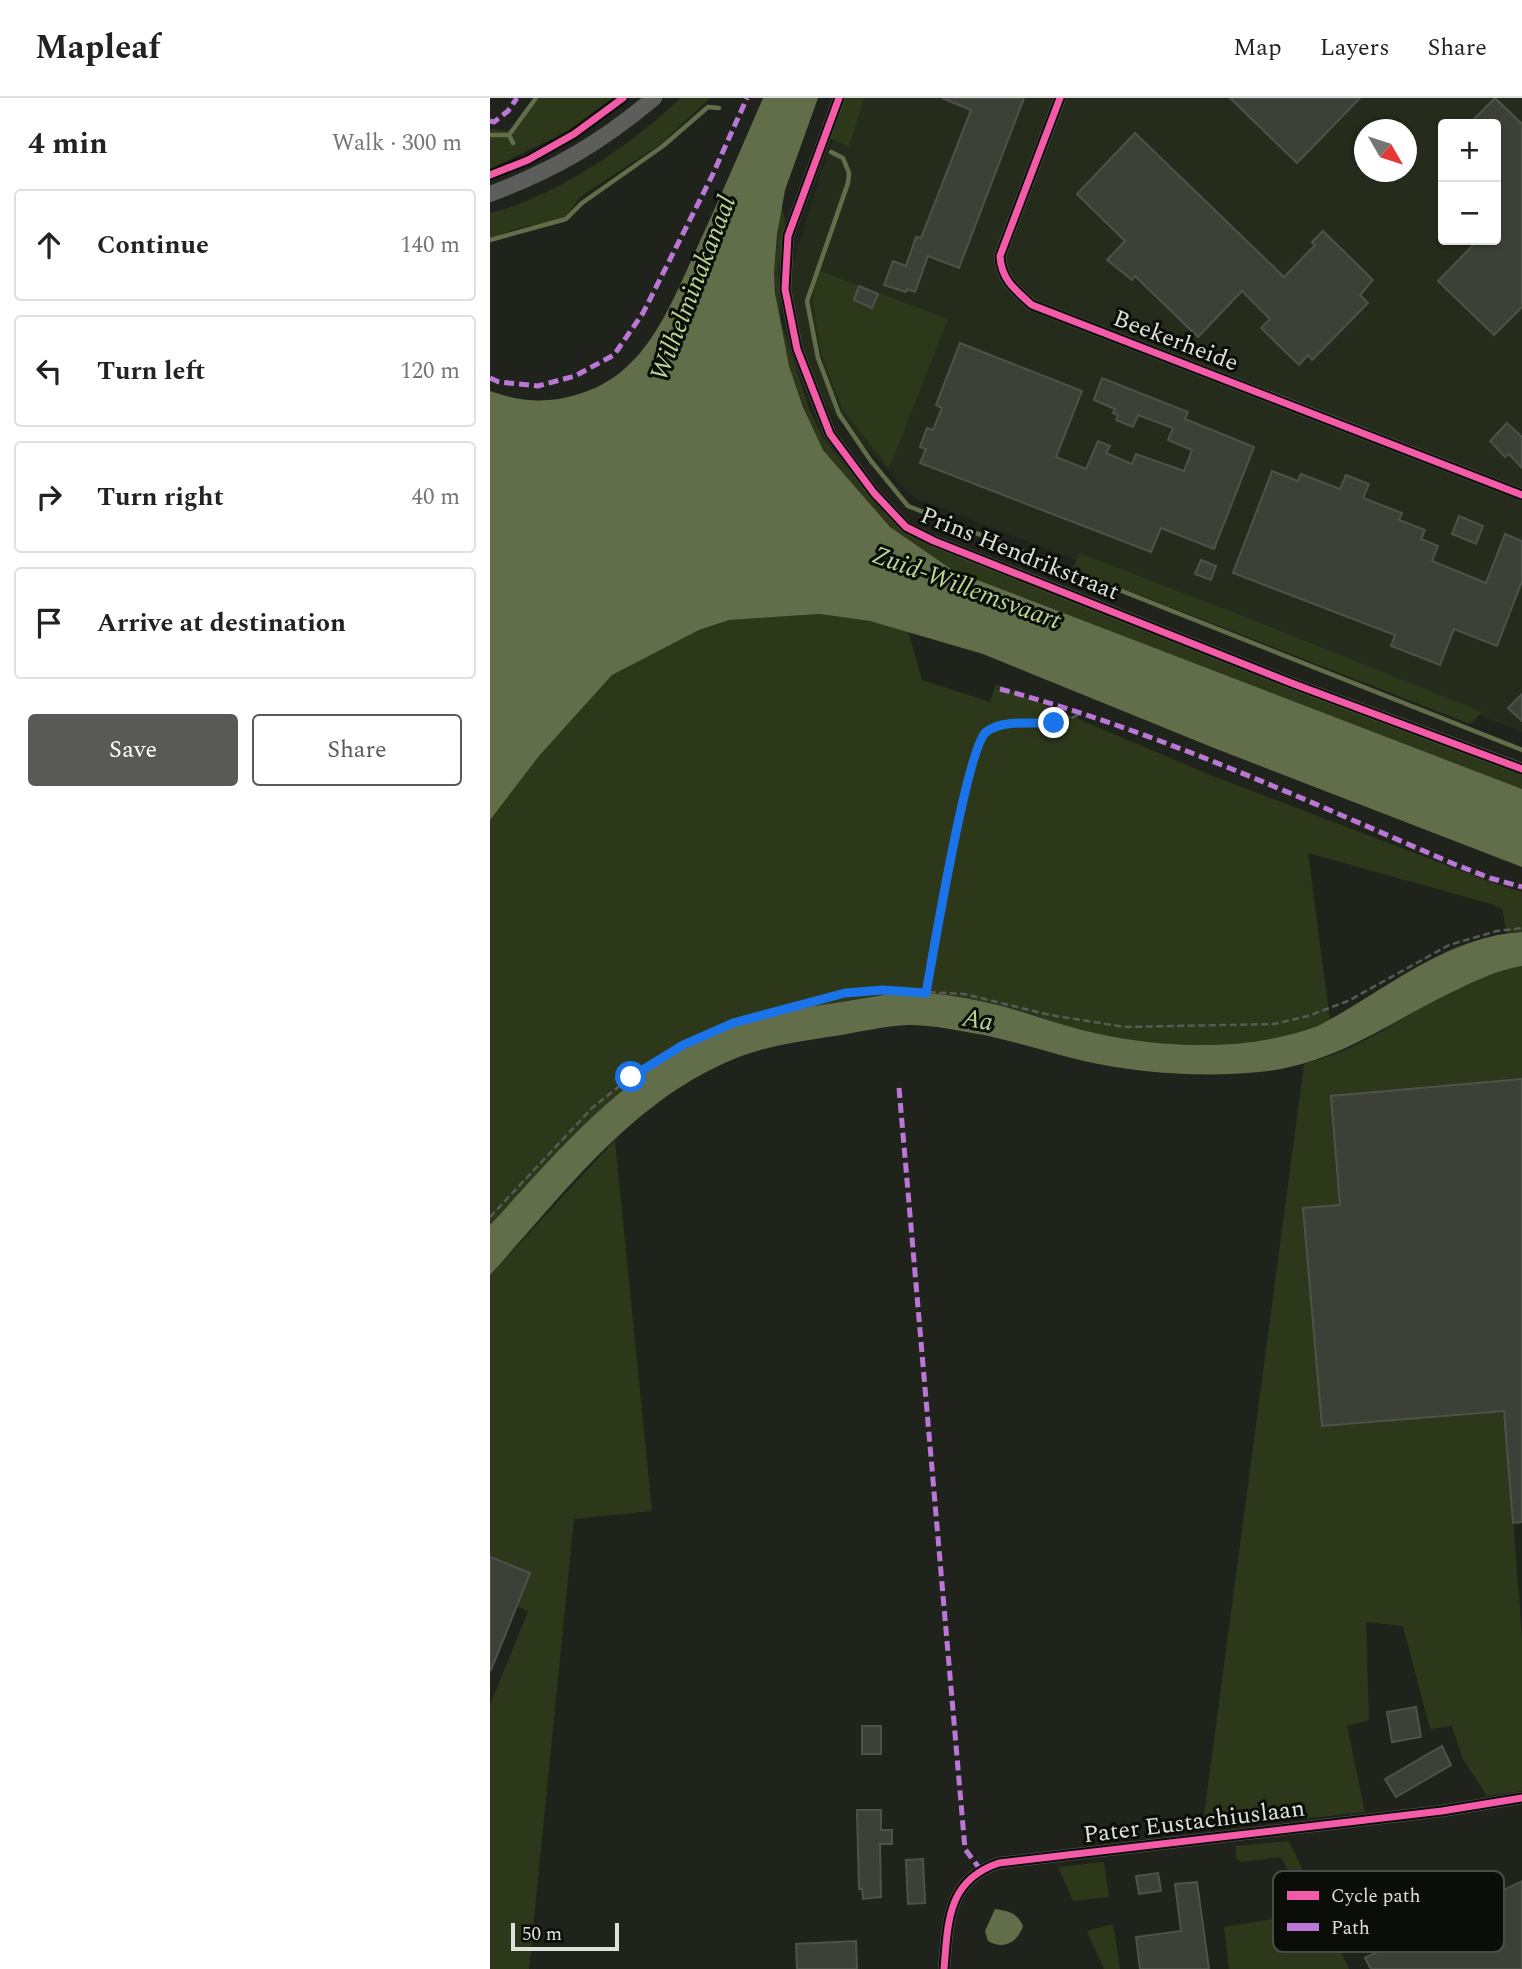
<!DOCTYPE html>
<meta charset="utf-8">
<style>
:root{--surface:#fff;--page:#f6f6f6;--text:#222;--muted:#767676;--line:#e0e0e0;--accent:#595a57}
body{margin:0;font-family:Spectral,serif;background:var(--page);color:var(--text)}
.controls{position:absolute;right:21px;top:21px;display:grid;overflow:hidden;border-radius:7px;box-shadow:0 2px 5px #0004}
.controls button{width:63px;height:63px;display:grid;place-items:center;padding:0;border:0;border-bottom:2px solid var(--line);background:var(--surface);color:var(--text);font:35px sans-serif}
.compass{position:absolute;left:864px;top:21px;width:63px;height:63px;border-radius:50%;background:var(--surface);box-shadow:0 2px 5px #0004;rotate:129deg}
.scale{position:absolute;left:21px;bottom:18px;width:108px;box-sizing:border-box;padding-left:7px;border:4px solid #dee1d9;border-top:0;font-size:19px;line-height:24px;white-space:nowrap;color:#dee1d9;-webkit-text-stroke:5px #0b0e08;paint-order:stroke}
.stop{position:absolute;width:21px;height:21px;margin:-16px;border:5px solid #1a73e8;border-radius:50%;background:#fff}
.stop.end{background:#1a73e8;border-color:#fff;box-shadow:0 2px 7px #0008}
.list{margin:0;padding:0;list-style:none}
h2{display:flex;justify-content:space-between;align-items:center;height:91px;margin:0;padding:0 28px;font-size:30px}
h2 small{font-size:23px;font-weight:400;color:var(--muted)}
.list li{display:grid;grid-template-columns:46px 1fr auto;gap:21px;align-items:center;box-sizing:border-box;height:112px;margin:0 14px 14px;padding:0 14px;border:2px solid var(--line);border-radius:7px}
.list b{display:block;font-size:26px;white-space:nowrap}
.list em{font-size:23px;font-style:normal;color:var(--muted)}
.actions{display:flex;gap:14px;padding:21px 28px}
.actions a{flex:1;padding:16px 0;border:2px solid var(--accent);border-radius:7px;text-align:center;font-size:24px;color:var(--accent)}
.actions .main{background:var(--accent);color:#fff}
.icon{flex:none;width:38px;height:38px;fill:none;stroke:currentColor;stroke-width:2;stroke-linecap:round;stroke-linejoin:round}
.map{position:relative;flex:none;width:1032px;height:1871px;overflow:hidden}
header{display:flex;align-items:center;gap:42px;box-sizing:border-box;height:98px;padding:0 35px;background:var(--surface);border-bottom:2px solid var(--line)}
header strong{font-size:33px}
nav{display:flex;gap:38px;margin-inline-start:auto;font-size:24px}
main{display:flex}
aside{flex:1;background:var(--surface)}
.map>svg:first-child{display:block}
.built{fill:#252c1b;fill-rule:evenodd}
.green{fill:#2d381a}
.water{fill:#626e4a}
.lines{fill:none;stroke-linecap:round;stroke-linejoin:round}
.stream{stroke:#626e4a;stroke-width:4.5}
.building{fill:#3c4036;stroke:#4f514b;stroke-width:2}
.path{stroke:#595a58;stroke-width:2.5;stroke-dasharray:7 3.5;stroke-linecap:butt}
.street{stroke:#5c5d5a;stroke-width:12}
.secondary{stroke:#5d5e5c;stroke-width:16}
.quiet{stroke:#ba77d6;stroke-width:5;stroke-dasharray:10 5;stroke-linecap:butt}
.cycleway-casing{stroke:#0b0e08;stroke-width:11}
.cycleway{stroke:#f35aa7;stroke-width:7}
.route{stroke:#1a73e8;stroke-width:9}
.labels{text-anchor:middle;stroke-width:6;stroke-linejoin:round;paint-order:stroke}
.street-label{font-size:24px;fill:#dee1d9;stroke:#0b0e08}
.water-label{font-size:26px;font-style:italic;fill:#bcd493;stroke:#0b0e08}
.key{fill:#0b0e08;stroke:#4a4d47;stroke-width:2}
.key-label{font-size:19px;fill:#dee1d9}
</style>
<header>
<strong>Mapleaf</strong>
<nav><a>Map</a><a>Layers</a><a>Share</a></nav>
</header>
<main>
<aside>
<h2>4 min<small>Walk · 300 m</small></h2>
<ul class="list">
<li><svg class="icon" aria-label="ahead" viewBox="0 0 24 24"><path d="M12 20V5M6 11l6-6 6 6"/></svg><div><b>Continue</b></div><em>140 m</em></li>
<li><svg class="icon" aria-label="left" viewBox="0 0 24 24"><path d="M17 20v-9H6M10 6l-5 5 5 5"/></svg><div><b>Turn left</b></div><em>120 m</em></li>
<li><svg class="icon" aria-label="right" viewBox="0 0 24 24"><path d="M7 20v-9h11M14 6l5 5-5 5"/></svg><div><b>Turn right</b></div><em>40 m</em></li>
<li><svg class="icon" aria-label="arrive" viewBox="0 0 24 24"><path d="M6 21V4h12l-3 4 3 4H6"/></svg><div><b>Arrive at destination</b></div></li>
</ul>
<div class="actions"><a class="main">Save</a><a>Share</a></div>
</aside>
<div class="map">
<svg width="1032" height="1871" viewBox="0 0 1032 1871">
<rect width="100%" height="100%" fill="#20221c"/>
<path class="built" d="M359,0H1032V634L425,400L340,313L314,261L295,191L333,68ZM953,26H1006V142H953ZM874,32H916V74H874Z"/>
<g class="green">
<polygon points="46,0 123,0 76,34 0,71 0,31 18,33 23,30"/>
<path d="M190,0H220L172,45L90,99L77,117L66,123L29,130L0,141V115C65,99 143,46 190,0Z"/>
<polygon points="352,0 374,0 359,49 337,39"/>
<polygon points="291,106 295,121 294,140 288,173 291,224 320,313 334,341 390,412 421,436 1032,675 1032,691 464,473 400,429 333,352 318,320 299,268 288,220 284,174"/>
<polygon points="327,172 458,221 399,370 352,311 330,251 323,204"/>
<polygon points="589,455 745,515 992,614 980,626 583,471"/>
<path d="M330,516L380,523L418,533L432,582L500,604L506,586L718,676L1006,786L1032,794V834L1017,835L1012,811L1001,806L818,755L840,922C779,955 672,952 606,936C572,927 538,914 504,906C477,900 448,895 420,895C396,895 370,901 347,905C309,910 269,916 233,931C136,971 70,1052 0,1127V722L49,658L122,577L209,532L239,522Z"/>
<path d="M1032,868V1297L1004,1302L1016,1323L1032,1540V1693L997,1698L973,1661L962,1628L940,1631L913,1528L876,1524L879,1622L857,1628L875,1714L712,1732L814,966C824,963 835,960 845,956C909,931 963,878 1032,868Z"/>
<polygon points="125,1042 162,1413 84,1421 39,1871 0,1871 0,1607 38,1513 0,1497 0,1177"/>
<polygon points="799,1743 827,1803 817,1808 791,1759 751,1764 746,1761 746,1748"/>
<polygon points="614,1764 619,1799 583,1803 568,1769"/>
<polygon points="832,1813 859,1871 739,1871 734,1829"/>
<polygon points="623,1826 630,1871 614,1871 597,1833"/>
</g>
<g class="water">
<path d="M273,0H328L295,92L287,137L284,174L285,195L299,268L313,309L333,352L400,429L464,473L1032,691V769L724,650L493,556L380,523L330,516L239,522L209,532L122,577L49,658L0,722V293C30,304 58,306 89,296C156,276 179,210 206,152C229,102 251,51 273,0Z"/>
<path d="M1032,834V868C1007,872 985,883 962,894C900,924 848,964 778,973C721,980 650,976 594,963C560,955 527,944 494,937C469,933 444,927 419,927C395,928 369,934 345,938C311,943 276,948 244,961C141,1003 73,1097 0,1177V1127C71,1050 134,973 232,931C269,915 311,910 351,904C373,901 396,895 419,895C448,894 479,900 508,907C542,916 575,929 609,936C680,951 760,953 828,928C893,894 956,838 1032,834Z"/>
<path d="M505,1811C519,1813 527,1815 533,1828C527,1845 514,1852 498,1843L495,1833Z"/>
</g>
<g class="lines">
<g class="stream">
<polyline points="0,37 19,37 23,45"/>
<polyline points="19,37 46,0"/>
<polyline points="341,54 353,60 359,75 358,85 317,203 328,260 349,316 381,363 418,408 1032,652"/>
<polyline points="0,142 76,121 92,105 173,48 218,9 229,10"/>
</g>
</g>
<g class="building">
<polygon points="452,0 534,0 469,170 438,158 425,194 417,191 416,194 394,187 403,163 416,168 426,139 431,140 481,12"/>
<polygon points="740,0 870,0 807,65"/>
<polygon points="1005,0 1032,26 1032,209 1004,237 948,183 988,142 1006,142 1006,26 979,26"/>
<polygon points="645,35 794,179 825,147 822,144 833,133 883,182 870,197 878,205 822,262 818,257 809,267 771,230 780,221 752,193 708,239 645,178 642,182 617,162 635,143 587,96"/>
<polygon points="369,188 388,196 382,210 364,202"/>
<polygon points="470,245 592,293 566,359 596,371 608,343 620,348 616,355 642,366 646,356 694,373 702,352 678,342 683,330 648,317 643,329 626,322 628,317 623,315 625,311 604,302 612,280 698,314 695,321 764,349 724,451 671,430 661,454 430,365 436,351 430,349 437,330 443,332 452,310 446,307"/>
<polygon points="1017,325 1032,339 1032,370 1019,356 1015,359 1000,343"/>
<polygon points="782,373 808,383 811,376 850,391 856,377 879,386 873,400 912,415 909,422 935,432 931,441 948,448 942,463 996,485 1015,436 1032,443 1032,483 1007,548 964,531 950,567 901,548 905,537 743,475"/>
<polygon points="969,418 993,428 986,446 962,436"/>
<polygon points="711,462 726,468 721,482 705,476"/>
<polygon points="1032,596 1032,623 1018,610"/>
<polygon points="1032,981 1032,1424 1023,1425 1014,1313 832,1328 813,1110 850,1107 841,998"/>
<polygon points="0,1459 40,1475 1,1572 0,1572"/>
<polygon points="926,1609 931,1639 902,1644 897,1614"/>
<rect x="372" y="1628" width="19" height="28"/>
<polygon points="952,1648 961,1667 906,1699 895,1681"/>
<polygon points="367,1712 391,1712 391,1732 402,1732 402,1746 390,1746 391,1799 373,1801 372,1791 369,1791"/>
<polygon points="433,1761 435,1805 418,1806 416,1762"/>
<polygon points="668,1775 671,1793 649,1796 646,1778"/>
<polygon points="1032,1783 1032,1871 881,1871 875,1860"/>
<polygon points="707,1784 719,1871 650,1871 646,1839 691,1833 685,1786"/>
<polygon points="366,1843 367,1871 307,1871 306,1846"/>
</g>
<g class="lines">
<g class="path">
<polyline points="436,894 474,698 488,643 496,634 508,627 575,624 591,615"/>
<polyline points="0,1119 102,1010 141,979 193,947 243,925 355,896 393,892 474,896 560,917 635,929 784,926 818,918 858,903 959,847 1007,833 1032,830"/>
</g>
<g class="street">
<polyline points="349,0 298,138 295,191 307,251 340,336 384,395 416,429 444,443 804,586 1032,671"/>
<path d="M570,0L510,158C511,181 525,192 542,207L1032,397"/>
<path d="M454,1871C458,1824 457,1782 509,1765L952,1713L1032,1700"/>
</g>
<path class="secondary" d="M0,96C66,71 110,45 164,0"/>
<g class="quiet">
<polyline points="0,23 4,24 18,13 27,0"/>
<polyline points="0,280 9,284 48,288 85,278 124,257 153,215 222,78 257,0"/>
<path d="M510,591C667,633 815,702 964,766L1000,780L1032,789"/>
<polyline points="409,990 475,1751 490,1771"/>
</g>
<defs>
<g id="cycleway">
<polyline points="349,0 298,138 295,191 307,251 340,336 384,395 416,429 444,443 804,586 1032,671"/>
<path d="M570,0L510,158C511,181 525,192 542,207L1032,397"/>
<polyline points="0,77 38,62 84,36 133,0"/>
<path d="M454,1871C458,1824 457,1782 509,1765L952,1713L1032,1700"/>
</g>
</defs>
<use href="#cycleway" class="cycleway-casing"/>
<use href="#cycleway" class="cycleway"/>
</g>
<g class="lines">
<path class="route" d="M141,979L193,947L243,925L355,895L393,892L436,895C443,857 477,650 496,634C512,621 543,626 564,625"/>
</g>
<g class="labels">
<g class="street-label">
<text transform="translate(686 242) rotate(21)" y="8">Beekerheide</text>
<text transform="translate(530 455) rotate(22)" y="8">Prins Hendrikstraat</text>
<text transform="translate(704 1723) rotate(-7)" y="8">Pater Eustachiuslaan</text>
</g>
<g class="water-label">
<text transform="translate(202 190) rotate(-69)" y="9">Wilhelminakanaal</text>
<text transform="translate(477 489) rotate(20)" y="9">Zuid-Willemsvaart</text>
<text transform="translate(488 921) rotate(10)" y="9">Aa</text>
</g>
</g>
<rect x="783" y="1773" width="231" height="81" rx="10" class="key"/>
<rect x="797" y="1793" width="32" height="9" fill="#f35aa7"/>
<rect x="797" y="1825" width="32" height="8" fill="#ba77d6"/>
<g class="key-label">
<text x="841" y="1804">Cycle path</text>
<text x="841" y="1836">Path</text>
</g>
</svg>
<div class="controls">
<button>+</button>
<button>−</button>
</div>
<svg class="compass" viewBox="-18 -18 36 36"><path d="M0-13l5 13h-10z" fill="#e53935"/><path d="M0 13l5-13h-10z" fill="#767676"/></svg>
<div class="scale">50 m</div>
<div class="stop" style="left:141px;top:979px"></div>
<div class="stop end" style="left:564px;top:625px"></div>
</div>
</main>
